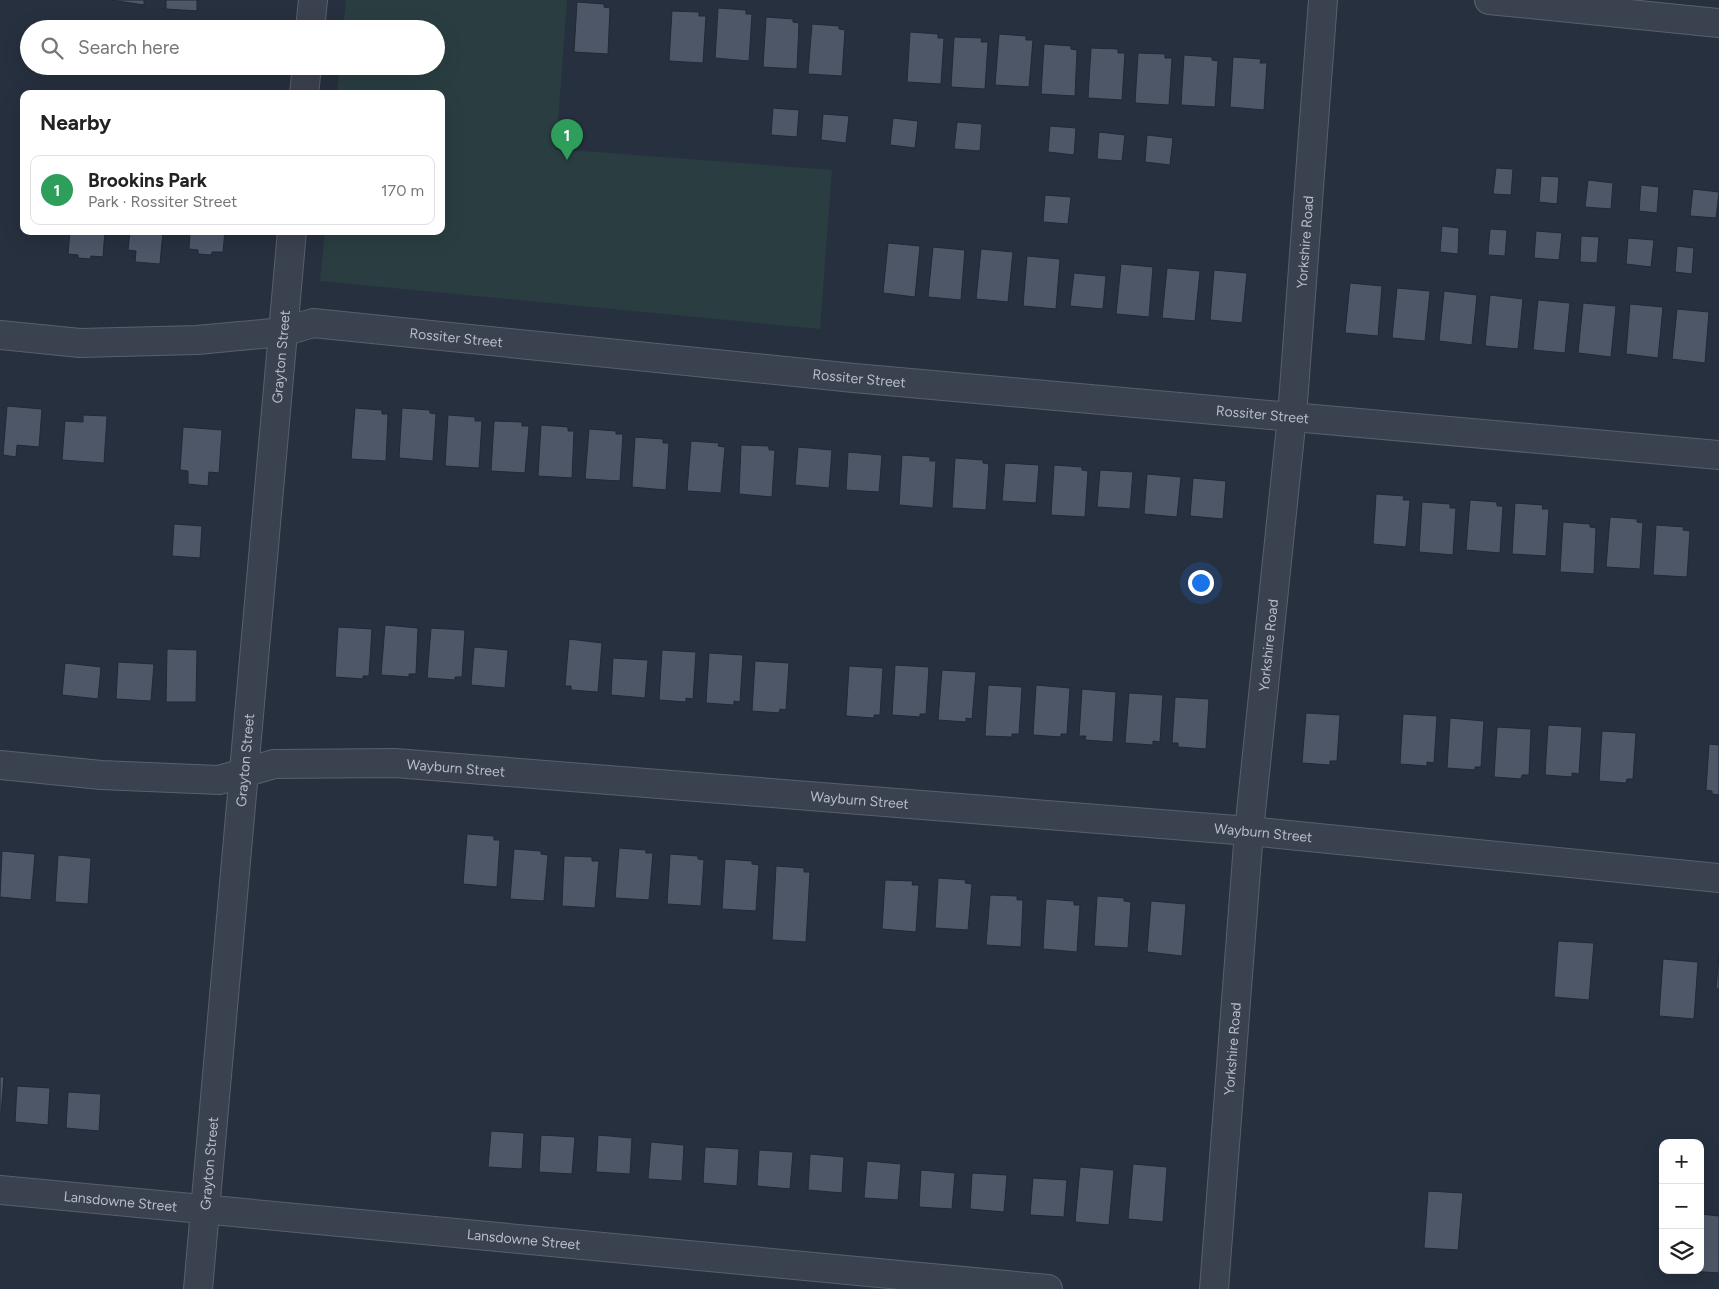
<!DOCTYPE html>
<meta charset="utf-8">
<style>
:root{--surface:#fff;--page:#f6f6f6;--text:#222;--muted:#767676;--line:#e0e0e0;--accent:#546480}
body{margin:0;font-family:Figtree,sans-serif;background:var(--page);color:var(--text)}
.controls{position:absolute;right:15px;bottom:15px;display:grid;overflow:hidden;border-radius:10px;box-shadow:0 5px 20px #0002}
.controls button{width:45px;height:45px;display:grid;place-items:center;padding:0;border:0;border-bottom:1px solid var(--line);background:var(--surface);color:var(--text);font:25px sans-serif}
.you{position:absolute;left:1200px;top:582px;width:18px;height:18px;margin:-12px;border:4px solid #fff;border-radius:50%;background:#1a73e8;box-shadow:0 0 0 8px #1a73e833}
.badge{display:grid;place-items:center;width:32px;height:32px;border-radius:50%;background:var(--accent);color:#fff;font-size:16px;font-weight:700}
.pin{position:absolute;translate:-50% -41px;filter:drop-shadow(0 1px 2px #0008)}
.pin::after{content:'';position:absolute;top:26px;width:18px;height:15px;background:inherit;clip-path:polygon(0 0,100% 0,50% 100%)}
.list{margin:0;padding:0;list-style:none}
h2{display:flex;justify-content:space-between;align-items:center;height:65px;margin:0;padding:0 20px;font-size:21px}
h2 small{font-size:16px;font-weight:400;color:var(--muted)}
.list li{display:grid;grid-template-columns:32px 1fr auto;gap:15px;align-items:center;box-sizing:border-box;height:70px;margin:0 10px 10px;padding:0 10px;border:1px solid var(--line);border-radius:10px}
.list b{display:block;font-size:19px;white-space:nowrap}
.list p{margin:0;font-size:16px;white-space:nowrap;color:var(--muted)}
.list em{font-size:16px;font-style:normal;color:var(--muted)}
.icon{flex:none;width:28px;height:28px;fill:none;stroke:currentColor;stroke-width:2;stroke-linecap:round;stroke-linejoin:round}
.map{position:relative;flex:none;width:1719px;height:1289px;overflow:hidden}
.search{position:absolute;background:var(--surface);box-shadow:0 5px 20px #0002;left:20px;top:20px;width:425px;height:55px;display:flex;align-items:center;gap:12px;box-sizing:border-box;padding:0 18px;border-radius:28px;color:var(--muted);font-size:19px}
.panel{position:absolute;background:var(--surface);box-shadow:0 5px 20px #0002;left:20px;top:90px;width:425px;height:145px;border-radius:10px}
.map>svg:first-child{display:block}
.green{fill:#2a3e41}
.building{fill:#4d5768;stroke:#212936}
.lines{fill:none;stroke-linecap:round;stroke-linejoin:round}
.street-casing{stroke:#58606c;stroke-width:30}
.street{stroke:#3b424f;stroke-width:28}
.labels{text-anchor:middle;stroke-width:4;stroke-linejoin:round;paint-order:stroke}
.street-label{font-size:14px;fill:#b7bdc9;stroke:#1f2734}
</style>
<div class="map">
<svg width="1719" height="1289" viewBox="0 0 1719 1289">
<rect width="100%" height="100%" fill="#27303f"/>
<polygon class="green" points="346,0 567,0 556,149 832,170 820,329 320,281 325,231 441,231 441,94 337,94 340,66 436,66 436,29 343,29"/>
<g class="building">
<polygon points="111,0 144,0 144,5"/>
<polygon points="166,0 197,0 197,11 166,9"/>
<polygon points="577,2 604,4 604,7 610,8 608,54 574,52"/>
<polygon points="718,8 746,10 746,14 752,14 749,61 715,58"/>
<polygon points="672,11 699,12 699,16 706,16 703,63 669,61"/>
<polygon points="766,17 793,19 793,22 799,23 797,69 763,67"/>
<polygon points="812,24 839,26 839,29 845,30 842,76 808,74"/>
<polygon points="910,32 938,34 938,38 944,38 941,84 907,82"/>
<polygon points="999,34 1026,36 1026,40 1033,40 1029,87 995,85"/>
<polygon points="954,37 982,38 981,42 988,42 985,89 951,87"/>
<polygon points="1044,44 1071,46 1071,49 1077,50 1075,96 1041,94"/>
<polygon points="1091,48 1118,49 1118,53 1125,53 1122,100 1088,98"/>
<polygon points="1138,53 1165,54 1165,58 1172,58 1169,105 1135,103"/>
<polygon points="1184,55 1212,57 1212,60 1218,61 1215,107 1181,105"/>
<polygon points="1233,57 1261,59 1260,63 1267,63 1264,110 1230,107"/>
<polygon points="773,108 799,110 797,137 771,135"/>
<polygon points="823,114 849,116 846,143 821,140"/>
<polygon points="893,118 918,121 915,148 890,145"/>
<polygon points="957,122 982,124 980,151 954,149"/>
<polygon points="1050,126 1076,128 1074,155 1048,152"/>
<polygon points="1099,132 1125,135 1122,161 1097,159"/>
<polygon points="1147,135 1173,138 1170,165 1145,162"/>
<polygon points="1496,168 1513,169 1511,195 1493,194"/>
<polygon points="1541,176 1559,177 1557,204 1539,202"/>
<polygon points="1588,180 1613,183 1611,209 1585,207"/>
<polygon points="1641,185 1659,187 1657,213 1639,211"/>
<polygon points="1693,189 1719,192 1716,218 1690,216"/>
<polygon points="1045,195 1071,197 1068,224 1043,222"/>
<polygon points="1442,226 1459,228 1458,254 1440,252"/>
<polygon points="1490,229 1507,230 1505,256 1488,255"/>
<polygon points="70,231 105,231 103,257 91,256 90,259 78,258 78,255 68,254"/>
<polygon points="130,231 163,231 160,264 135,262 136,251 128,250"/>
<polygon points="190,231 225,231 223,252 212,252 211,255 198,254 198,250 189,249"/>
<polygon points="1536,231 1562,233 1559,260 1534,258"/>
<polygon points="1581,236 1599,237 1597,263 1580,262"/>
<polygon points="1628,238 1654,240 1651,267 1626,264"/>
<polygon points="888,243 920,246 915,297 883,293"/>
<polygon points="1677,246 1694,248 1692,274 1675,272"/>
<polygon points="933,247 965,250 961,300 928,297"/>
<polygon points="981,249 1013,252 1008,302 976,299"/>
<polygon points="1027,256 1060,259 1056,309 1023,306"/>
<polygon points="1121,264 1153,267 1149,317 1116,314"/>
<polygon points="1167,268 1200,271 1195,321 1162,318"/>
<polygon points="1214,270 1247,273 1242,323 1210,320"/>
<polygon points="1074,273 1106,276 1103,309 1070,306"/>
<polygon points="1350,283 1382,286 1378,336 1345,333"/>
<polygon points="1397,288 1430,291 1425,341 1392,338"/>
<polygon points="1444,291 1477,295 1472,345 1439,341"/>
<polygon points="1490,295 1523,299 1518,349 1485,346"/>
<polygon points="1538,300 1570,303 1565,353 1533,350"/>
<polygon points="1583,303 1616,306 1611,357 1578,353"/>
<polygon points="1630,304 1663,307 1658,358 1626,354"/>
<polygon points="1677,309 1709,312 1705,363 1672,359"/>
<polygon points="7,406 42,409 39,447 17,445 16,457 3,455"/>
<polygon points="355,408 382,410 382,414 388,414 386,461 351,459"/>
<polygon points="402,408 430,410 430,413 436,414 433,461 399,458"/>
<polygon points="83,415 107,416 104,463 62,460 65,421 83,422"/>
<polygon points="448,415 475,417 475,421 482,421 479,468 445,466"/>
<polygon points="494,421 522,422 522,426 529,426 525,473 491,471"/>
<polygon points="541,425 568,427 568,431 574,431 572,478 538,476"/>
<polygon points="183,427 222,430 219,473 209,472 208,486 188,484 188,471 180,470"/>
<polygon points="589,429 616,431 616,434 623,434 620,481 585,479"/>
<polygon points="635,437 663,439 663,443 669,443 666,490 632,487"/>
<polygon points="691,441 719,443 718,446 725,447 721,493 687,491"/>
<polygon points="741,445 769,446 769,450 775,450 772,497 739,494"/>
<polygon points="798,447 832,450 829,488 795,485"/>
<polygon points="848,452 882,455 879,492 846,490"/>
<polygon points="902,455 930,457 930,461 936,461 933,508 899,505"/>
<polygon points="955,458 983,460 983,463 989,464 986,510 952,508"/>
<polygon points="1005,463 1039,465 1036,503 1002,501"/>
<polygon points="1054,465 1082,467 1082,470 1088,471 1085,517 1051,515"/>
<polygon points="1100,470 1133,472 1130,509 1097,507"/>
<polygon points="1147,474 1181,477 1177,517 1144,514"/>
<polygon points="1193,478 1226,481 1223,519 1190,516"/>
<polygon points="1376,494 1404,496 1403,500 1410,500 1406,547 1373,544"/>
<polygon points="1470,500 1497,502 1497,506 1503,506 1500,553 1466,550"/>
<polygon points="1422,502 1450,504 1450,508 1456,508 1453,555 1419,552"/>
<polygon points="1515,503 1543,505 1542,509 1549,509 1546,556 1512,554"/>
<polygon points="1610,517 1637,519 1637,522 1643,523 1640,569 1606,567"/>
<polygon points="1563,522 1590,524 1590,527 1596,528 1594,574 1560,572"/>
<polygon points="174,524 202,526 200,558 172,556"/>
<polygon points="1656,525 1684,527 1683,530 1690,531 1687,577 1653,575"/>
<polygon points="385,625 418,628 416,674 409,674 409,677 381,675"/>
<polygon points="338,627 372,629 369,676 363,676 363,679 335,677"/>
<polygon points="431,628 465,630 462,677 455,677 455,680 427,678"/>
<polygon points="569,639 602,643 598,692 571,690 571,686 565,686"/>
<polygon points="474,647 508,650 505,688 471,685"/>
<polygon points="167,649 197,650 196,702 166,702"/>
<polygon points="662,650 696,652 693,699 686,698 686,702 659,700"/>
<polygon points="709,653 743,655 740,702 734,701 734,705 706,703"/>
<polygon points="613,658 648,660 645,698 611,695"/>
<polygon points="755,661 789,663 786,710 780,709 779,713 752,711"/>
<polygon points="118,662 154,664 151,701 116,699"/>
<polygon points="65,663 101,667 98,699 62,695"/>
<polygon points="895,665 929,667 926,714 920,714 920,717 892,715"/>
<polygon points="849,666 883,668 880,715 874,715 874,718 846,716"/>
<polygon points="942,670 976,672 972,719 966,718 966,722 938,720"/>
<polygon points="988,685 1022,687 1019,734 1012,734 1012,737 985,736"/>
<polygon points="1036,685 1070,688 1067,734 1061,734 1061,737 1033,735"/>
<polygon points="1082,689 1116,692 1113,742 1085,740 1086,736 1079,736"/>
<polygon points="1129,693 1163,695 1160,742 1153,741 1153,745 1125,743"/>
<polygon points="1175,697 1209,699 1206,749 1178,747 1178,743 1172,743"/>
<polygon points="1306,713 1340,715 1337,761 1330,761 1330,765 1302,763"/>
<polygon points="1403,714 1437,716 1434,763 1427,762 1427,766 1400,764"/>
<polygon points="1450,718 1484,721 1481,767 1475,767 1475,770 1447,768"/>
<polygon points="1548,725 1582,727 1579,774 1572,773 1572,777 1545,775"/>
<polygon points="1497,727 1531,729 1529,775 1522,775 1521,779 1494,777"/>
<polygon points="1602,731 1636,733 1633,779 1627,779 1626,783 1599,781"/>
<polygon points="1709,744 1719,745 1719,795 1712,794 1712,791 1706,790"/>
<polygon points="467,834 494,836 494,840 500,840 497,887 463,884"/>
<polygon points="619,848 646,850 646,853 653,853 649,900 615,898"/>
<polygon points="514,849 541,851 541,854 548,855 544,901 510,899"/>
<polygon points="2,851 35,854 31,900 0,897"/>
<polygon points="670,854 698,856 698,859 704,860 701,906 667,904"/>
<polygon points="58,855 91,858 88,904 55,902"/>
<polygon points="564,856 592,857 592,861 599,861 595,908 562,906"/>
<polygon points="725,859 752,861 752,864 759,865 756,911 722,909"/>
<polygon points="776,866 804,868 804,872 810,872 806,942 772,940"/>
<polygon points="938,878 966,880 965,883 972,884 968,930 935,928"/>
<polygon points="885,880 913,881 912,885 919,885 916,932 882,929"/>
<polygon points="990,895 1017,896 1017,900 1023,900 1021,947 986,945"/>
<polygon points="1097,896 1124,898 1124,901 1131,902 1128,948 1094,946"/>
<polygon points="1046,899 1074,901 1074,905 1080,905 1077,952 1043,949"/>
<polygon points="1151,901 1186,904 1182,956 1147,952"/>
<polygon points="1558,941 1594,943 1589,1000 1554,997"/>
<polygon points="1719,955 1719,989 1716,989"/>
<polygon points="1663,959 1698,962 1694,1019 1659,1016"/>
<polygon points="0,1077 4,1077 1,1114 0,1114"/>
<polygon points="17,1086 50,1088 48,1125 15,1122"/>
<polygon points="68,1092 101,1094 99,1131 66,1128"/>
<polygon points="491,1131 524,1133 522,1169 488,1167"/>
<polygon points="541,1135 575,1137 572,1174 539,1172"/>
<polygon points="598,1135 632,1138 630,1174 596,1172"/>
<polygon points="651,1142 684,1145 682,1181 648,1179"/>
<polygon points="705,1147 739,1149 737,1186 703,1183"/>
<polygon points="759,1150 793,1152 790,1189 757,1186"/>
<polygon points="810,1154 844,1157 842,1193 808,1190"/>
<polygon points="867,1161 901,1164 898,1200 864,1198"/>
<polygon points="1133,1164 1167,1167 1163,1222 1128,1219"/>
<polygon points="1080,1167 1114,1170 1109,1225 1075,1222"/>
<polygon points="921,1170 955,1173 952,1209 919,1207"/>
<polygon points="972,1173 1007,1175 1004,1212 970,1209"/>
<polygon points="1033,1178 1067,1180 1064,1217 1030,1215"/>
<polygon points="1428,1191 1463,1193 1458,1250 1424,1248"/>
<polygon points="1700,1214 1719,1216 1719,1273 1689,1271 1700,1270"/>
</g>
<g class="lines">
<defs>
<g id="street">
<polyline points="1489,0 1719,23"/>
<polyline points="310,29 313,0"/>
<polyline points="304,94 307,66"/>
<path id="s1" d="M0,335L80,343L197,340L283,332L313,323L854,378L1719,455"/>
<path id="s2" d="M0,765L101,775L219,780L274,764L395,763L1249,831L1719,878"/>
<path id="s3" d="M0,1190L1048,1289"/>
<path id="s4" d="M198,1289L292,231"/>
<path id="s5" d="M1214,1289L1249,831L1292,416L1323,0"/>
</g>
</defs>
<use href="#street" class="street-casing"/>
<use href="#street" class="street"/>
</g>
<g class="labels">
<g class="street-label">
<text dy="5" stroke="none"><textPath href="#s5" startOffset="1051">Yorkshire Road</textPath></text>
<text dy="5" stroke="none"><textPath href="#s1" startOffset="459">Rossiter Street</textPath></text>
<text dy="5" stroke="none"><textPath href="#s4" startOffset="936">Grayton Street</textPath></text>
<text dy="5" stroke="none"><textPath href="#s1" startOffset="864">Rossiter Street</textPath></text>
<text dy="5" stroke="none"><textPath href="#s1" startOffset="1269">Rossiter Street</textPath></text>
<text dy="5" stroke="none"><textPath href="#s5" startOffset="646">Yorkshire Road</textPath></text>
<text dy="5" stroke="none"><textPath href="#s4" startOffset="531">Grayton Street</textPath></text>
<text dy="5" stroke="none"><textPath href="#s2" startOffset="459">Wayburn Street</textPath></text>
<text dy="5" stroke="none"><textPath href="#s2" startOffset="864">Wayburn Street</textPath></text>
<text dy="5" stroke="none"><textPath href="#s2" startOffset="1269">Wayburn Street</textPath></text>
<text dy="5" stroke="none"><textPath href="#s5" startOffset="241">Yorkshire Road</textPath></text>
<text dy="5" stroke="none"><textPath href="#s4" startOffset="126">Grayton Street</textPath></text>
<text dy="5" stroke="none"><textPath href="#s3" startOffset="121">Lansdowne Street</textPath></text>
<text dy="5" stroke="none"><textPath href="#s3" startOffset="526">Lansdowne Street</textPath></text>
</g>
</g>
</svg>
<div class="controls">
<button>+</button>
<button>−</button>
<button><svg class="icon" aria-label="layers" viewBox="0 0 24 24"><path d="M12 4l9 5-9 5-9-5zM3 14l9 5 9-5"/></svg></button>
</div>
<div class="you"></div>
<div class="pin badge" style="left:567px;top:160px;background:#2e9e5b">1</div>
<div class="search"><svg class="icon" aria-label="search" viewBox="0 0 24 24"><circle cx="10" cy="10" r="6"/><path d="M15 15l6 6"/></svg>Search here</div>
<section class="panel">
<h2>Nearby<small></small></h2>
<ul class="list">
<li><span class="badge" style="background:#2e9e5b">1</span><div><b>Brookins Park</b><p>Park · Rossiter Street</p></div><em>170 m</em></li>
</ul>
</section>
</div>
